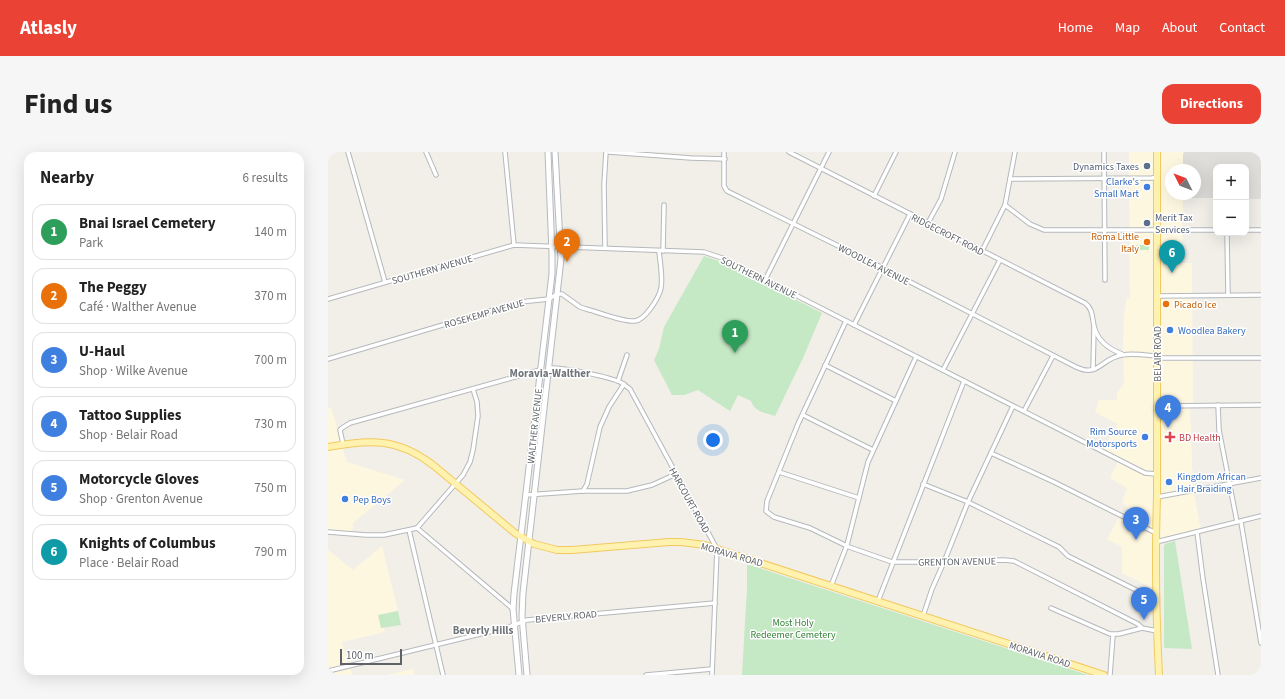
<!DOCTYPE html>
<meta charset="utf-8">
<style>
:root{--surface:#fff;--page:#f6f6f6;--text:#222;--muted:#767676;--line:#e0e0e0;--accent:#ea4335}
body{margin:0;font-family:"Source Sans 3",sans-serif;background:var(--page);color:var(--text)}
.controls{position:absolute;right:12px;top:12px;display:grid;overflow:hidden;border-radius:8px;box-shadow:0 4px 16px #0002}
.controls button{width:36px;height:36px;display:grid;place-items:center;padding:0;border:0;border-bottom:1px solid var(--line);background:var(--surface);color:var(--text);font:20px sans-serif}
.compass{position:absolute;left:837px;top:12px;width:36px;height:36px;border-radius:50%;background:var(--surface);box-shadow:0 4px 16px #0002;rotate:312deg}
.scale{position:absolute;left:12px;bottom:10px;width:62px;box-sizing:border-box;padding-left:4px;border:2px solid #5f6368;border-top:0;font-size:11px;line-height:14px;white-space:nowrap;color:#5f6368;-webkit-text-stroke:3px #fff;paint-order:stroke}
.you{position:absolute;left:385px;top:288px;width:14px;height:14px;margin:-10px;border:3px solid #fff;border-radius:50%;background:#1a73e8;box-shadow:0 0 0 6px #1a73e833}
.badge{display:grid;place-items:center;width:26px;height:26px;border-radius:50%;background:var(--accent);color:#fff;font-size:13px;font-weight:700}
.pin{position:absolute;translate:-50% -33px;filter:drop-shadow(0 1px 2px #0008)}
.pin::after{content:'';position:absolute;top:21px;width:14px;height:12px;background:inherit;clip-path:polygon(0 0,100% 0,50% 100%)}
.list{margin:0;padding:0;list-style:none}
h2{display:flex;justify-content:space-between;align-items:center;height:52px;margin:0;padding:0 16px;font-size:17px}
h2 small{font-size:13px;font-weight:400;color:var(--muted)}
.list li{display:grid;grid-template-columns:26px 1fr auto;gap:12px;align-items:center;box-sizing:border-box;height:56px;margin:0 8px 8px;padding:0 8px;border:1px solid var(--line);border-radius:12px}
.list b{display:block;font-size:15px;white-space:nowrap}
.list p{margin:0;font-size:13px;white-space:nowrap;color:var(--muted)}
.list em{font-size:13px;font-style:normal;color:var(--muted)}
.map{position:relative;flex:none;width:933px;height:523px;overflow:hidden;border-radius:12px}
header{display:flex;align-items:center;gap:24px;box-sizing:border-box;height:56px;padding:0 20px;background:var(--accent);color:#fff}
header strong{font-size:19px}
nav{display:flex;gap:22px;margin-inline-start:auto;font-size:14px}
.intro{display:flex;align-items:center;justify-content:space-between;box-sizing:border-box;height:96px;padding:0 24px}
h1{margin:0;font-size:28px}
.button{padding:10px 18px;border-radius:12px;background:var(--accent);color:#fff;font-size:14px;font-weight:700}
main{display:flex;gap:24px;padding:0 24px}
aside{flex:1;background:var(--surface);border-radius:12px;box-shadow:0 4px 16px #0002}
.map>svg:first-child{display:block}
.commercial{fill:#fef7e0}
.industrial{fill:#e0deda}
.green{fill:#c5e8c5}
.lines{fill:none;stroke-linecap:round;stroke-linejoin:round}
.minor-casing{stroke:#b5b8bc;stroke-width:5.5}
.secondary-casing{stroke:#b6babf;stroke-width:7}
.primary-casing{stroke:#f2c960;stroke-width:8}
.minor{stroke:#fff;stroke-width:3.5}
.secondary{stroke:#fff;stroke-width:5}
.primary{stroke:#fff2af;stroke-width:6}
.service-dot{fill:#5c6f8a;stroke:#fff;stroke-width:1.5}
.shop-dot{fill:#3f7fe0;stroke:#fff;stroke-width:1.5}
.food-dot{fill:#e8710a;stroke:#fff;stroke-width:1.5}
.health-dot{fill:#e0444e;stroke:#fff;stroke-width:1.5}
.labels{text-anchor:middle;stroke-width:3;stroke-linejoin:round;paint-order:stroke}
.service-label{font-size:10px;fill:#4e5e75;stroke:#fff;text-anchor:end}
.shop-label{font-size:10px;fill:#366cbe;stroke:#fff;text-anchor:start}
.street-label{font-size:10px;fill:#5f6368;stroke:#fff}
.food-label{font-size:10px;fill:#c56008;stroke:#fff;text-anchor:end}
.health-label{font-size:10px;fill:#be3a42;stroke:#fff;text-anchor:start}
.park-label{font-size:10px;fill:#348238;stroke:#fff}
.neighbourhood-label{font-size:11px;font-weight:bold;fill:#70757a;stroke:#fff}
</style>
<header>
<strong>Atlasly</strong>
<nav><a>Home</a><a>Map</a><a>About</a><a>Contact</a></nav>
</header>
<div class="intro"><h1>Find us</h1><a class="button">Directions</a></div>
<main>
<aside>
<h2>Nearby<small>6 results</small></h2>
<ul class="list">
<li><span class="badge" style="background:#2e9e5b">1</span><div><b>Bnai Israel Cemetery</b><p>Park</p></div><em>140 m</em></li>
<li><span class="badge" style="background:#e8710a">2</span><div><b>The Peggy</b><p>Café · Walther Avenue</p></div><em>370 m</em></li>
<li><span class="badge" style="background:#3f7fe0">3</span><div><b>U-Haul</b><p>Shop · Wilke Avenue</p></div><em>700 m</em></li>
<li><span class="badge" style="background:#3f7fe0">4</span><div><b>Tattoo Supplies</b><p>Shop · Belair Road</p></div><em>730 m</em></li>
<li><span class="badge" style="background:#3f7fe0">5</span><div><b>Motorcycle Gloves</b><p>Shop · Grenton Avenue</p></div><em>750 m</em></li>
<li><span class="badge" style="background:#0f9aa8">6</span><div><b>Knights of Columbus</b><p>Place · Belair Road</p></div><em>790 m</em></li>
</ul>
</aside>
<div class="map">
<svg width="933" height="523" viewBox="0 0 933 523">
<rect width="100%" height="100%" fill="#f1efe8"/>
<g class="commercial">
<polygon points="801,0 856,0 855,2 855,18 843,18 843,42 855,42 854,111 864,111 865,253 862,253 865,336 873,379 828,390 828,434 822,435 794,421 794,395 779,387 794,360 798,362 800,356 794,350 799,336 782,326 791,308 775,299 789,272 767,260 771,248 789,248 789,241 796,232 795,199 796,161 799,145 802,147"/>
<polygon points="3,255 19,310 77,328 25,371 24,382 0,380 0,256"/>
<polygon points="54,394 70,458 53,463 57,480 14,490 20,514 22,514 24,523 0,523 0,398 25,418"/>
<polygon points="85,517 86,523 59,523"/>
</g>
<polygon class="industrial" points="856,0 933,0 933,47 918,47 918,15 888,15 888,46 855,46 855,42 867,42 867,18 855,18 855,2"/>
<g class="green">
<rect x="808" y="93" width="13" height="5"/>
<path d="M376,104L394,110L494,161L475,206L447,264C437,261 427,260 423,249L410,243L402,259L370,238L356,243H344L326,208L331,197L336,175Z"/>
<polygon points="847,389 864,497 836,496 836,395 837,392"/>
<polygon points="419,412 760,523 414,523 419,437"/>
<polygon points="70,459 73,473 53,476 50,463"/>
</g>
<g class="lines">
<defs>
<g id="minor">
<polyline points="20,0 57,130"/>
<polyline points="98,0 108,23"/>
<polyline points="177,0 186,93"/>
<polyline points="281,0 363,6 397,7"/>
<path d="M396,0V34L399,39L555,116L748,215C771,226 773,206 794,203C805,201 817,203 828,204"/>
<path d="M461,0L757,151C765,157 764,165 766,174C769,188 781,197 794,202"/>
<polyline points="776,0 777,128"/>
<polyline points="682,27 824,26 829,25"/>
<polyline points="546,44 568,0"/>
<polyline points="677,53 702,72 716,78 888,78"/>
<polyline points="600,71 613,47 627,0"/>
<polyline points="918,78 933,78"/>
<polyline points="899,81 900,143"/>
<polyline points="277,96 276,33 278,0"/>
<polyline points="335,99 336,53"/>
<polyline points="654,99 677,53 687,0"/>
<polyline points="437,128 501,0"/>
<polyline points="829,144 933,143"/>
<polyline points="0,147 186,93 376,100 394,106 430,124 817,321 828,322"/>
<polyline points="518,169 470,272 439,349 438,359 446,365 482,376 521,395 564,410 616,410 676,408 686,409 810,472 814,476"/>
<polyline points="526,173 582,62"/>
<polyline points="828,206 933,206"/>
<path d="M0,207L192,150L221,147L229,142H234L252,155L258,157C271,160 294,170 307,169C317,168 331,146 333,136C335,125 332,110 331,99"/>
<polyline points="497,213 568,249"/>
<path d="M221,216C234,215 283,225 294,231C297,233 299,235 302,237L389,397L384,523"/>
<polyline points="765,217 766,176"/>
<polyline points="615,218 672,108"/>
<polyline points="290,229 299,203"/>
<polyline points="890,253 891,278 909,370"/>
<polyline points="828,254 933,253"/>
<polyline points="696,259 725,204"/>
<polyline points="475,263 545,298"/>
<polyline points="15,292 12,278 14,276 22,271 212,218"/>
<polyline points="663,301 726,330 828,381"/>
<polyline points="451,320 531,346"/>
<polyline points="595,332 640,350 731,395 740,404 820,444 828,446"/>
<polyline points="255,339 259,332 272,275 281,255 296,232"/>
<polyline points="198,343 255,339 299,339 324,333 348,322"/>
<polyline points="829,345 933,326"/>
<polyline points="913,370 933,491"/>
<polyline points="89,376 135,323 142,310 145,298 150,264 149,250 145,237"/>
<polyline points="89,376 185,457"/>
<polyline points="81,378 115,523"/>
<polyline points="0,380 38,383 56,383 89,376"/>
<polyline points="869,380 875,427 890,523"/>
<polyline points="828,390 933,364"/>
<polyline points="503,434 519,393 540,310 588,205"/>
<polyline points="550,449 636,229"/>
<polyline points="723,456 782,482 791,482 814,476 829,479"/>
<polyline points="595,464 604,437 616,410 640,350 685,254"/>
<polyline points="0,519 181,475 199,468 387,451"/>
<polyline points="318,523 384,517"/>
<polyline points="782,523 785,483"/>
</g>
<g id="secondary">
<polyline points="191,523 185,457 186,442 224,122 224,102 220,0"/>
<polyline points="199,523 194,464 195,441 233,107 227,0"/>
</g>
<g id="primary">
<path d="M829,0V345C827,404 828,464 831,523"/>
<path d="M0,295C42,287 70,286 105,313L187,381L206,392L229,398H244L341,390H353L377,393L776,523"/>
</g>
</defs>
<use href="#minor" class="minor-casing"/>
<use href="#secondary" class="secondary-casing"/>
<use href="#primary" class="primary-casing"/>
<use href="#minor" class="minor"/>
<use href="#secondary" class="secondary"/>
<use href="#primary" class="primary"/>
</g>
<g class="service-dot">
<circle cx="819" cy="14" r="4"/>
<circle cx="819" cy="71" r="4"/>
</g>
<g class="shop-dot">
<circle cx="819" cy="35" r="4"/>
<circle cx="842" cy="178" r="4"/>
<circle cx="817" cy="285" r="4"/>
<circle cx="841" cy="330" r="4"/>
<circle cx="17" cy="347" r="4"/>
</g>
<g class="food-dot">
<circle cx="819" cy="90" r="4"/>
<circle cx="838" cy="152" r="4"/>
</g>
<path class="health-dot" d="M840 279h4v4h4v4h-4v4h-4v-4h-4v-4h4z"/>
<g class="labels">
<g class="service-label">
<text x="811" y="18">Dynamics Taxes</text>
<text x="827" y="69" text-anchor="start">Merit Tax<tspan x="827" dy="12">Services</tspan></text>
</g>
<g class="shop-label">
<text x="811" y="33" text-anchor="end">Clarke's<tspan x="811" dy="12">Small Mart</tspan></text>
<text x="850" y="182">Woodlea Bakery</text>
<text x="809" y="283" text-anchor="end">Rim Source<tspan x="809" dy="12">Motorsports</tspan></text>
<text x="849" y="328">Kingdom African<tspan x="849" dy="12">Hair Braiding</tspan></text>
<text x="25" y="351">Pep Boys</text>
</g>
<g class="street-label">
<text transform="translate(620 82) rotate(27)" y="4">RIDGECROFT ROAD</text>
<text transform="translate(546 112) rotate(27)" y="4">WOODLEA AVENUE</text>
<text transform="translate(104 117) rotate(-16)" y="4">SOUTHERN AVENUE</text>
<text transform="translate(431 125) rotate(26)" y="4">SOUTHERN AVENUE</text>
<text transform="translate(156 161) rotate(-16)" y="4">ROSEKEMP AVENUE</text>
<text transform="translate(829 202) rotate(-90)" y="4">BELAIR ROAD</text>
<text transform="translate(206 274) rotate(-84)" y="4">WALTHER AVENUE</text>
<text transform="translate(362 348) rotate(61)" y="4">HARCOURT ROAD</text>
<text transform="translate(404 402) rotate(16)" y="4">MORAVIA ROAD</text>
<text transform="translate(629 409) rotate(-1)" y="4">GRENTON AVENUE</text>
<text transform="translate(238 464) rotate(-5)" y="4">BEVERLY ROAD</text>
<text transform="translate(712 502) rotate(18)" y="4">MORAVIA ROAD</text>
</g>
<g class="food-label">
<text x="811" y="88">Roma Little<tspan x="811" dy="12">Italy</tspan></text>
<text x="846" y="156" text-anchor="start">Picado Ice</text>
</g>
<g class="health-label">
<text x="851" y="289">BD Health</text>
</g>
<g class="park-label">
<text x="465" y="474">Most Holy<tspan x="465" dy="12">Redeemer Cemetery</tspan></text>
</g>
<g class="neighbourhood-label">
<text x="222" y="225">Moravia-Walther</text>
<text x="155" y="482">Beverly Hills</text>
</g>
</g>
</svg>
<div class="controls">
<button>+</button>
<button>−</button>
</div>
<svg class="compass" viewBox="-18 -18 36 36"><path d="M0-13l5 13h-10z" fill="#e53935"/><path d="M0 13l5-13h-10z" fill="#767676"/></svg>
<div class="scale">100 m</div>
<div class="you"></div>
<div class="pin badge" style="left:407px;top:201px;background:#2e9e5b">1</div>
<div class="pin badge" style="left:239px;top:110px;background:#e8710a">2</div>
<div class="pin badge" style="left:808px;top:388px;background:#3f7fe0">3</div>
<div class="pin badge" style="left:840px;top:276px;background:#3f7fe0">4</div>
<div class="pin badge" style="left:816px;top:468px;background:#3f7fe0">5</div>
<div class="pin badge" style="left:844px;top:121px;background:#0f9aa8">6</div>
</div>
</main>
